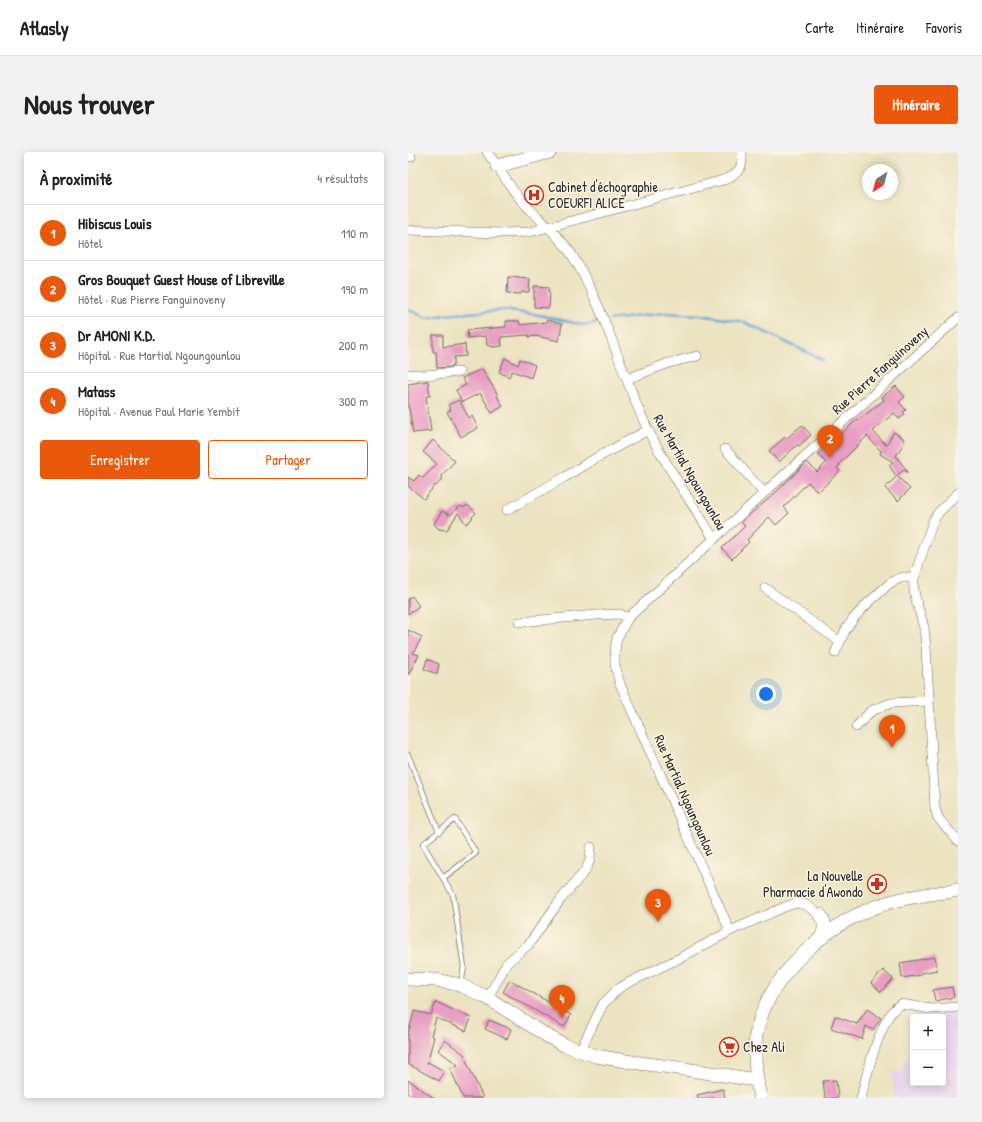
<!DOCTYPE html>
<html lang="fr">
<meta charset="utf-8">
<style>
:root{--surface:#fff;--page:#f2f2f2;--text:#222;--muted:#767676;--line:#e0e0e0;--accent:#ea580c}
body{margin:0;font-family:"Patrick Hand",sans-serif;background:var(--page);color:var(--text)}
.controls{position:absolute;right:12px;bottom:12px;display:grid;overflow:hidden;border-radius:4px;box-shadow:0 2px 10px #0003}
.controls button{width:36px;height:36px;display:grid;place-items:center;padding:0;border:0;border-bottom:1px solid var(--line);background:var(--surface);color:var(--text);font:20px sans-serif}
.compass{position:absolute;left:454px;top:12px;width:36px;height:36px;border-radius:50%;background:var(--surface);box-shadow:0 2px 10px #0003;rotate:216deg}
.you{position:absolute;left:358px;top:542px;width:14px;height:14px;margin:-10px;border:3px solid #fff;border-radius:50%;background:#1a73e8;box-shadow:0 0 0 6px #1a73e833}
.badge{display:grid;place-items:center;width:26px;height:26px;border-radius:50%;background:var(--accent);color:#fff;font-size:13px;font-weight:700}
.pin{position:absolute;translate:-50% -33px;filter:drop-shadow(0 1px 2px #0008)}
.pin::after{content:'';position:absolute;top:21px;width:14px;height:12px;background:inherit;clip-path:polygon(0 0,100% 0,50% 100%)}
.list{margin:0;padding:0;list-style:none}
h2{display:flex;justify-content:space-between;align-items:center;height:52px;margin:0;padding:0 16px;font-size:17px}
h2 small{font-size:13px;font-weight:400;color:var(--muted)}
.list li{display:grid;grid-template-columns:26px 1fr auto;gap:12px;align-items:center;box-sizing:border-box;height:56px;padding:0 16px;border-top:1px solid var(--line)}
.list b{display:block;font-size:15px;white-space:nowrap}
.list p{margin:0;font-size:13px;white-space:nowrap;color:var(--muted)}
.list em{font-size:13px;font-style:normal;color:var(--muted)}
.actions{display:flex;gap:8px;padding:12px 16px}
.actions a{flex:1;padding:9px 0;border:1px solid var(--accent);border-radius:4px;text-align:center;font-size:14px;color:var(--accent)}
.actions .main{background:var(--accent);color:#fff}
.map{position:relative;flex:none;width:550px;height:946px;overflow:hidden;border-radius:4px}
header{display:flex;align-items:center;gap:24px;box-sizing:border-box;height:56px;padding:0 20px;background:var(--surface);border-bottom:1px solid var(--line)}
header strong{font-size:19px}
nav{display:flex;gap:22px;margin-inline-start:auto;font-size:14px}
.intro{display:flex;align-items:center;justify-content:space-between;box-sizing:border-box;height:96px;padding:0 24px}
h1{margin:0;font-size:28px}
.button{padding:10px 18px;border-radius:4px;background:var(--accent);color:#fff;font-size:14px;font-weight:700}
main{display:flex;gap:24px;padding:0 24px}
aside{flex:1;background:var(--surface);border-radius:4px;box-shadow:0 2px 10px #0003}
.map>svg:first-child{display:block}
.built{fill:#e6d2f0}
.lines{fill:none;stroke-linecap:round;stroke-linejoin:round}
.stream{stroke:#629ed3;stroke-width:2.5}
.building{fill:#e89ec3}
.lane-casing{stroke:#6f6b60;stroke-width:6}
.street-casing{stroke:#6f6b60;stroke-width:10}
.secondary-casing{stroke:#6f6b60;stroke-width:14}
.lane{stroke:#fff;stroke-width:4.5}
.street{stroke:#fff;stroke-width:9}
.secondary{stroke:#fff;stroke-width:13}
.labels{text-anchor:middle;stroke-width:3;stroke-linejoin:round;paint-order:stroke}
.poi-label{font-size:14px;fill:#2b2b2b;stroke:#fcf5e5;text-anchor:start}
.street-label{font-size:14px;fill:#2b2b2b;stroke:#fcf5e5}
</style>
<header>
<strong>Atlasly</strong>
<nav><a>Carte</a><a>Itinéraire</a><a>Favoris</a></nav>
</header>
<div class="intro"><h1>Nous trouver</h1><a class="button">Itinéraire</a></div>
<main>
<aside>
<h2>À proximité<small>4 résultats</small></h2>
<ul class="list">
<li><span class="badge">1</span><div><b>Hibiscus Louis</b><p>Hôtel</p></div><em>110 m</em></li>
<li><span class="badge">2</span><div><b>Gros Bouquet Guest House of Libreville</b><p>Hôtel · Rue Pierre Fanguinoveny</p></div><em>190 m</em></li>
<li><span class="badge">3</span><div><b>Dr AMONI K.D.</b><p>Hôpital · Rue Martial Ngoungounlou</p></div><em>200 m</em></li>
<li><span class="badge">4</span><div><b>Matass</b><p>Hôpital · Avenue Paul Marie Yembit</p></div><em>300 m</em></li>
</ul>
<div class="actions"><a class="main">Enregistrer</a><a>Partager</a></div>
</aside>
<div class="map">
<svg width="550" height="946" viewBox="0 0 550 946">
<rect width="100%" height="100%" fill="#fcf5e5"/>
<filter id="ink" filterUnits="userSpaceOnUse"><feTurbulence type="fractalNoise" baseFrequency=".025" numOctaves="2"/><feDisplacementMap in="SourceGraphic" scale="8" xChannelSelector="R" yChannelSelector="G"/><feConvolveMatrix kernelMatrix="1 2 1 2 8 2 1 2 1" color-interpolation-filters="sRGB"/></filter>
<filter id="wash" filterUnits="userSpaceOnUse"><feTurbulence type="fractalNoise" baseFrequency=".012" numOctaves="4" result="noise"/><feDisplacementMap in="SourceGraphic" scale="16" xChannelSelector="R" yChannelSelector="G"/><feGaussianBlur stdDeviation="0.9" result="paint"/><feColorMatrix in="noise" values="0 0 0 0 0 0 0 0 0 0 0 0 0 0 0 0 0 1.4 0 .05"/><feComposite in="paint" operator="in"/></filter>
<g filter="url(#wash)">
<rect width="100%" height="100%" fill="#ece3c1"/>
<polygon class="built" points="512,861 550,861 550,946 487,946 484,920 494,921 505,884 505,931 535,931 535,865 511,865"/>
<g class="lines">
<g class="stream">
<polyline points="0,157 18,166 37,163 95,158 131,163 175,173 191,170"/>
<polyline points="202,168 257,161 293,163 336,170 415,208"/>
</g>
</g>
<g id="blocks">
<g class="building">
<polygon points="100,125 122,127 121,140 114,140 113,142 99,141"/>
<polygon points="126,134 141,135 141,142 142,142 141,156 126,155"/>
<polygon points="139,168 154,172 151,189 128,184 121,185 121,183 93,185 94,194 85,195 79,193 78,184 60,186 59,178 98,175 98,169 111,169 112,173 138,170"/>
<polygon points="25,183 35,183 35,195 57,192 58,204 46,205 46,213 44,213 44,215 29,216 28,200 25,200"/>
<polygon points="97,206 110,213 112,207 127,213 123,226 104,219 101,225 91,220"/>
<polygon points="74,217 90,243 89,244 95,254 84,261 72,241 54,250 48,238 58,233 54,226"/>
<polygon points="20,229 22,244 18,244 23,279 5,281 1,256 0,256 0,232"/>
<polygon points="488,234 497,245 491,250 498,258 495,260 497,262 491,267 486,261 465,279 478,293 486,280 495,286 495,288 497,289 488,304 500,320 499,320 496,318 488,324 481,313 485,310 472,302 473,299 459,284 431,312 432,313 429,316 432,319 410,340 400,330 376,355 381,361 368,373 361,365 339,388 341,390 324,407 314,396 337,374 333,370 365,343 399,310 409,320 418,311 410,302 450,267 451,268 476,248 474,245"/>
<polygon points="51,248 61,266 64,264 70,276 53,285 39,260 43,258 40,253"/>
<polygon points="394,273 403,283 391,294 389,293 371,310 361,299 377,285 378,287"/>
<polygon points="25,288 47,309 33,324 35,326 28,334 27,333 16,347 0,334 0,325 6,329 11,323 15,326 29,312 15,300"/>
<polygon points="489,324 502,337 490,349 477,336"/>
<polygon points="60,353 68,361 64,365 64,367 58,372 50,361 39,378 31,377 26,372 34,359 42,363 53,354 55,356"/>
<polygon points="4,444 11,454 0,462 0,447"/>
<polygon points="0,478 14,485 5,501 11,503 0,523"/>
<polygon points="19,507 31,512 29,522 16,517"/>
<polygon points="527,805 529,818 513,821 513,823 494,826 492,811"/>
<polygon points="475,818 485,827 473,840 463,831"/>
<polygon points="102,828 163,863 156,875 95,840"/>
<polygon points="544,835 546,845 527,849 525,838"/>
<polygon points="28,850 63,866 58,879 28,866 23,884 26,885 19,912 20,910 36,919 31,929 0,912 0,879 1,879 6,859 23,863"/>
<polygon points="459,857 473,866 465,878 458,874 454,887 423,876 427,864 449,872"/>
<polygon points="81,868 103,877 99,887 77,877"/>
<polygon points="37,888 57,903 56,904 75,946 55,946 42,916 50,913 30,898"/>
<polygon points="0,928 26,946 0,946"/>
<polygon points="428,928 430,946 417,946 415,929"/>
<polygon points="315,937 317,946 290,946 289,943"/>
</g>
</g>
</g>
<g filter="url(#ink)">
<use href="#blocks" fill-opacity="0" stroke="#6f6b60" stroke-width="1"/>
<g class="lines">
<defs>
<g id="lane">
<polyline points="0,603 31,680"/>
<polyline points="35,726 68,701 47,667 15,692 45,743 56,815 53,832"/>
</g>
<g id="street">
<path d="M79,0C90,15 100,32 112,47C129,66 150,81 164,103C198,157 212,220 240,278C259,316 284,351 306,387L220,466L209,486L207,498V513L212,532L322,779"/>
<polyline points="0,4 3,5"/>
<path d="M0,78L94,81L122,80L319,27C332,19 335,16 334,0"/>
<polyline points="0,222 17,223 51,220"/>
<polyline points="219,227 261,211 289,204"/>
<polyline points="317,297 356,341"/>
<path d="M550,341L530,361L525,369L506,426C504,444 512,458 516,476C517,482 517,488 518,495L527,656L530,666L550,689"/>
<polyline points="99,358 157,325 181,310 240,278"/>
<polyline points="306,387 356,341 550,166"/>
<polyline points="357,436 432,490"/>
<polyline points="111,470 188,463 212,462 220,466"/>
<polyline points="427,501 438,477 446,466 458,453 482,431 495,425 506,426"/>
<polyline points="448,575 463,559 483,551 520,549"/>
<polyline points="79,847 99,811 121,792 153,747 177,719 182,708 183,695"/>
<polyline points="172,899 195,852 210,837 220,831 272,806 322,779 379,754 389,751 398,753 412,763"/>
<path d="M453,946C458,925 473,861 493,852L524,857L550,855"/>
</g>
<g id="secondary">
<polyline points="89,14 142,0"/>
<path d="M412,763C418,771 417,777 413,786"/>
<polyline points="0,827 28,828 52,833 78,845 141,885 156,893 188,904 224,910 270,916 348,928"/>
<path d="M352,946C348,925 345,904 348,883C359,823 420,770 476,752C499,744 525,742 550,738"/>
</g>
</defs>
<use href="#lane" class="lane-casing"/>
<use href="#street" class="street-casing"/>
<use href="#secondary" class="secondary-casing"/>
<use href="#lane" class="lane"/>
<use href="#street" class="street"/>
<use href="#secondary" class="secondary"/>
</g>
</g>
<defs>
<symbol id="hospital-ring" viewBox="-11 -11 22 22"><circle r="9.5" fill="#fcf5e5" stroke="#c8321e" stroke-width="1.5"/><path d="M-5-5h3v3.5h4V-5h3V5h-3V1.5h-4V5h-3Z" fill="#c8321e"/></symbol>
<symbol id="pharmacy-ring" viewBox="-11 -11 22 22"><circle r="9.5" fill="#fcf5e5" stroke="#c8321e" stroke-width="1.5"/><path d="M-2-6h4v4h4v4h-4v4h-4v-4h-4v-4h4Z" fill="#c8321e"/></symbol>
<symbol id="supermarket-ring" viewBox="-11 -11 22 22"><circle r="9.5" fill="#fcf5e5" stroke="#c8321e" stroke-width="1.5"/><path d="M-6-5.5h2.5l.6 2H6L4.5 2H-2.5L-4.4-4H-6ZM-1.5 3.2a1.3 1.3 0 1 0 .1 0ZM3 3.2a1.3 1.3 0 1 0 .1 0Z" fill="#c8321e"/></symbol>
</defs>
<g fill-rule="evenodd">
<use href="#hospital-ring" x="115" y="32" width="22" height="22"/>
<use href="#pharmacy-ring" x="458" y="721" width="22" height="22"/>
<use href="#supermarket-ring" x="310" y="884" width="22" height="22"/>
</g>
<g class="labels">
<g class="poi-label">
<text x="140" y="40">Cabinet d'échographie<tspan x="140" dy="16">COEURFI ALICE</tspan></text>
<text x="455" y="729" text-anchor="end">La Nouvelle<tspan x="455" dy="16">Pharmacie d'Awondo</tspan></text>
<text x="335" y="900">Chez Ali</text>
</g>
<g class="street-label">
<text transform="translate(472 218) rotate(-42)" y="5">Rue Pierre Fanguinoveny</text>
<text transform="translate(282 320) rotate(60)" y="5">Rue Martial Ngoungounlou</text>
<text transform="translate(277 643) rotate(66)" y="5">Rue Martial Ngoungounlou</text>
</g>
</g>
</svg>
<div class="controls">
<button>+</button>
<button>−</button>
</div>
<svg class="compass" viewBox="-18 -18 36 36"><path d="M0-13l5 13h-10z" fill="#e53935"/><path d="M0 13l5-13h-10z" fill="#767676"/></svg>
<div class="you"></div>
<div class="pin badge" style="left:484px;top:596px">1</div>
<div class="pin badge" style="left:422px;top:306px">2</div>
<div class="pin badge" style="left:250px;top:770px">3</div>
<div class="pin badge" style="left:154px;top:866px">4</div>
</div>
</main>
